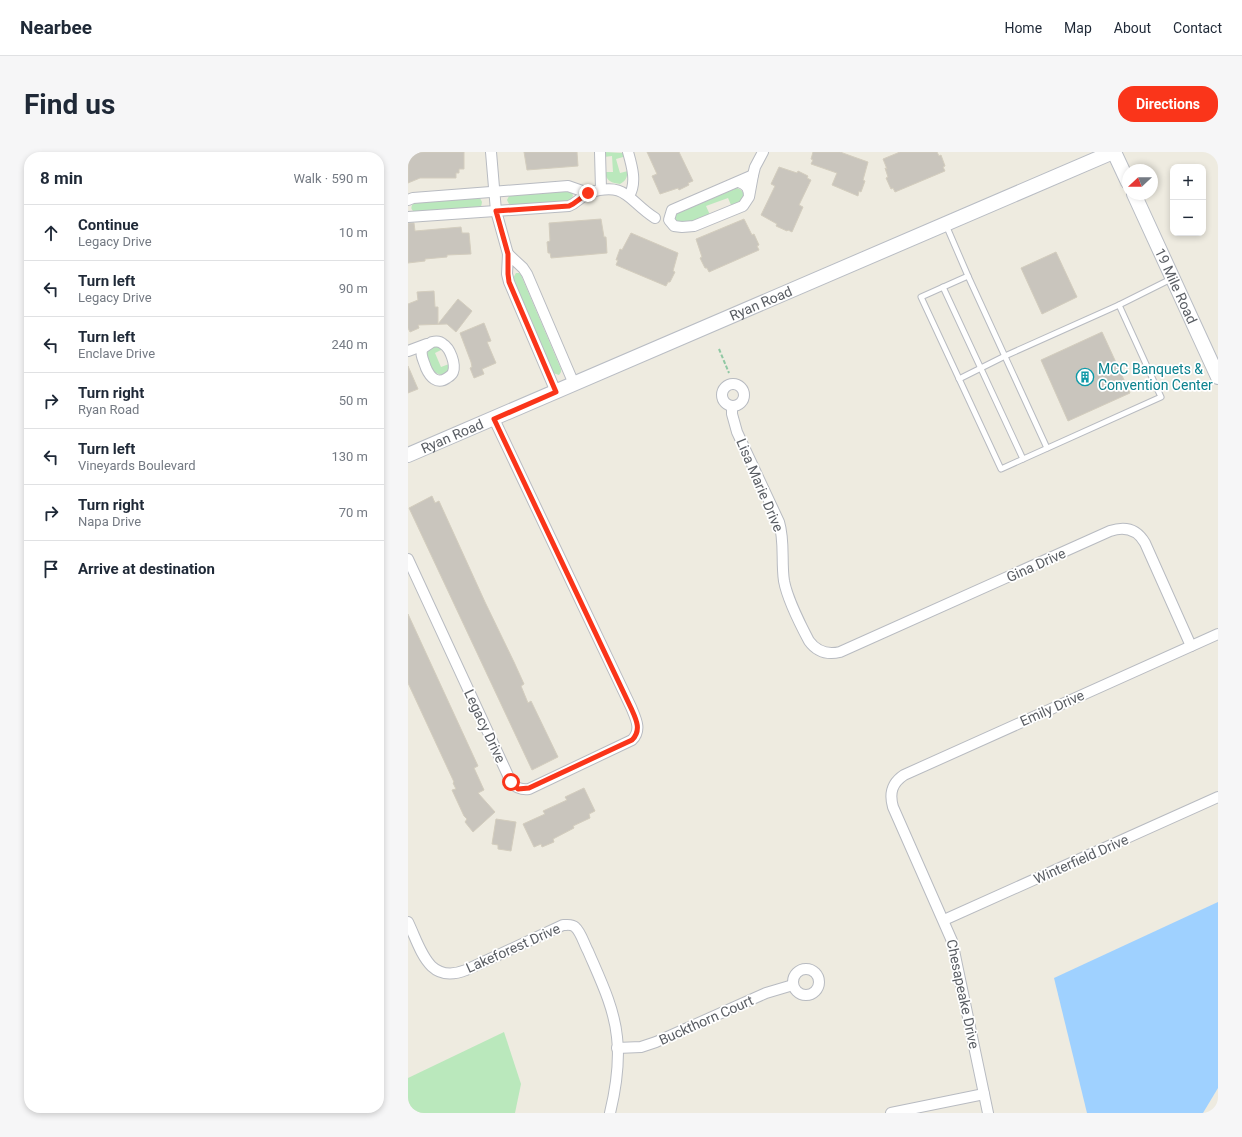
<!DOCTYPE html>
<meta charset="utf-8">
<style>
:root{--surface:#fff;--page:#f6f6f7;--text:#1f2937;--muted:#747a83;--line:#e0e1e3;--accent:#fa351a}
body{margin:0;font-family:Roboto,sans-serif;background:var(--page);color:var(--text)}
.controls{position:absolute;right:12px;top:12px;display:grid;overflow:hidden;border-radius:8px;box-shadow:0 2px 6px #0003}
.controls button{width:36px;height:36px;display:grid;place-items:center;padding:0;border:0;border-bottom:1px solid var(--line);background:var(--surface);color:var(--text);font:20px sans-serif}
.compass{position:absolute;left:714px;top:12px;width:36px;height:36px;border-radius:50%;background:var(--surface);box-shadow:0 2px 6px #0003;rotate:248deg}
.stop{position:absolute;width:12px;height:12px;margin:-9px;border:3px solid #fa351a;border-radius:50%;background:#fff}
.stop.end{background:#fa351a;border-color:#fff;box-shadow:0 1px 4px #0008}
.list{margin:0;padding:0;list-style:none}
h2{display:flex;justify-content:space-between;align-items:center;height:52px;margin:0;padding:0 16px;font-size:17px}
h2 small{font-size:13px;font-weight:400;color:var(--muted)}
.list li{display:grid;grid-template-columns:26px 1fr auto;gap:12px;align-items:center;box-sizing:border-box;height:56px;padding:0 16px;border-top:1px solid var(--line)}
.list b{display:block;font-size:15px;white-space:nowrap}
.list p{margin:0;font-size:13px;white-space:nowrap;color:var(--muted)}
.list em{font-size:13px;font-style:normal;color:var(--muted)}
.icon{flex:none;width:22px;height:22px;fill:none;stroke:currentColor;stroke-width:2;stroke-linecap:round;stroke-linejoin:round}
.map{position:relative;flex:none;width:810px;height:961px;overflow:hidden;border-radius:16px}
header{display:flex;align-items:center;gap:24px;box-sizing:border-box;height:56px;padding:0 20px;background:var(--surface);border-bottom:1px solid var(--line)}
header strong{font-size:19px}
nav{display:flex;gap:22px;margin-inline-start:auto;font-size:14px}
.intro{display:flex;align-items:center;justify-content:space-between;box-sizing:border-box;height:96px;padding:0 24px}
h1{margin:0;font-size:28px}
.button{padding:10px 18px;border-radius:16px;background:var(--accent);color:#fff;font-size:14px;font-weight:700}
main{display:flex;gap:24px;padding:0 24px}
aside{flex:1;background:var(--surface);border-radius:16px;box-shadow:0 2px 6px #0003}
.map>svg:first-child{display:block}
.green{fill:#bae8bc}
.water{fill:#9fd1ff}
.building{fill:#c9c5bd;stroke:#d3cdbe}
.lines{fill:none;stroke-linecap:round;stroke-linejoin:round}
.service-casing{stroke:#b8bbc1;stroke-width:7}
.minor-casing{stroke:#b8bbc1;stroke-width:12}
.secondary-casing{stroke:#b9bdc4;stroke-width:16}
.path{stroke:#90c8a3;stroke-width:2;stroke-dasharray:4 2;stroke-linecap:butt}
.service{stroke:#fff;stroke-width:5}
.minor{stroke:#fff;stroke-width:10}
.secondary{stroke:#fff;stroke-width:14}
.route{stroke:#fa351a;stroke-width:5}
.labels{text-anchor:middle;stroke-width:3.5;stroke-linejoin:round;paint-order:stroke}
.street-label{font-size:14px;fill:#595d63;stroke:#fff}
.culture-label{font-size:14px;fill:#0d838f;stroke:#fff;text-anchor:start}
</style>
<header>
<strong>Nearbee</strong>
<nav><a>Home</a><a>Map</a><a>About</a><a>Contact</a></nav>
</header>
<div class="intro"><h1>Find us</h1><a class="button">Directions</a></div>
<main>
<aside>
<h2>8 min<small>Walk · 590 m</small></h2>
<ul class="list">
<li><svg class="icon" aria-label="ahead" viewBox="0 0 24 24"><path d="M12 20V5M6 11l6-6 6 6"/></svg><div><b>Continue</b><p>Legacy Drive</p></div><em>10 m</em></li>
<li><svg class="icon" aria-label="left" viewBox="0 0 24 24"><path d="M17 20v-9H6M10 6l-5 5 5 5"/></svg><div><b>Turn left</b><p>Legacy Drive</p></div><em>90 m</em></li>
<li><svg class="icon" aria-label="left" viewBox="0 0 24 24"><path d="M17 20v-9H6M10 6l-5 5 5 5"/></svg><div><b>Turn left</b><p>Enclave Drive</p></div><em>240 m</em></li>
<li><svg class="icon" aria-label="right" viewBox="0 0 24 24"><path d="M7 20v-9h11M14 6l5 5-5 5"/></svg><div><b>Turn right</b><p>Ryan Road</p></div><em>50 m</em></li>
<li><svg class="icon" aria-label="left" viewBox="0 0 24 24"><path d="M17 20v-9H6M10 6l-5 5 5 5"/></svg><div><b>Turn left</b><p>Vineyards Boulevard</p></div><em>130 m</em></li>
<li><svg class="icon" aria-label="right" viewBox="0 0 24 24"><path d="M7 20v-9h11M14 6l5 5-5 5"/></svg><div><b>Turn right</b><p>Napa Drive</p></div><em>70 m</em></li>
<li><svg class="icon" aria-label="arrive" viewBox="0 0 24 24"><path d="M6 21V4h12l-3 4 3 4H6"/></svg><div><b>Arrive at destination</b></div></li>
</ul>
</aside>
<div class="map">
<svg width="810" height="961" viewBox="0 0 810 961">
<rect width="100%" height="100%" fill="#eeebe0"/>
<g class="green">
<path d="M196,0L215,1V5L208,7L212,21L220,19C219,25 218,29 212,32C204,31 198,29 197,20H205L204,4L196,5Z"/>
<path d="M329,36C335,38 340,45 334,49C331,51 326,52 323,53L320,46L298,54L302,63C294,66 270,77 266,65L270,61Z"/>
<polygon points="161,38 164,40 165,44 161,49 104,54 101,52 99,48 101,44 104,42"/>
<path d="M70,45L72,46L74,50L73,55L70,56L8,61C2,58 2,54 7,50Z"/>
<polygon points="108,121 111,121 113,123 153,217 153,220 151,223 145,221 105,126"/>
<path d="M30,194L35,197L27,201L33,215L41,212V218L36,223C24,223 18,210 19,199L24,195Z"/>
<polygon points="96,880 113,932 107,961 0,961 0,926"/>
</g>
<polygon class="water" points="810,750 810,936 795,961 679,961 646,826"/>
<g class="building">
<polygon points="8,0 56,0 56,17 51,17 51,21 48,21 48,26 12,26 0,31 0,3"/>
<polygon points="116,0 169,0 170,14 119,18"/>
<polygon points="239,0 271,0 285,29 280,31 281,33 271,38 270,36 252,42 244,24 249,22"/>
<polygon points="405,0 432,0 460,10 455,28 457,29 453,40 451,39 450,44 424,33 429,21 403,12 405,8 403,7"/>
<polygon points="492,0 529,0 531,4 533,3 537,14 535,15 537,19 487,40 485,36 483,37 478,26 480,25 477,16 479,17 475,7"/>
<polygon points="371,15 389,21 390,19 400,24 399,26 403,28 391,53 395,55 384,80 380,78 379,79 368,74 369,72 353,63 367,34 363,32"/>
<polygon points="193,67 196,85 198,85 199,101 143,106 142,101 140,101 139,90 142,89 141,71"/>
<polygon points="336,67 344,83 346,82 351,93 349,94 351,98 301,120 299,116 297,116 292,106 294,105 288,87"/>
<polygon points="0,71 6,71 7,79 53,75 54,81 61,81 63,102 39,103 39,105 17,107 17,109 0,111"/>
<polygon points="223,81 270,101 265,119 267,120 262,130 260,130 258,134 208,113 210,108 208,108 212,97 214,98"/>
<polygon points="648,100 669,145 634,162 613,116"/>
<polygon points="26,139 27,155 30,155 30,172 50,147 64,159 48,180 39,172 10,173 11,176 2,180 0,176 0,152 10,148 9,140"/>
<polygon points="76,171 83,189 79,190 88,211 74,217 76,222 66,226 62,216 64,215 63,210 52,181"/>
<polygon points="694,180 722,241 660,269 633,208"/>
<polygon points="0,214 10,237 0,241"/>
<polygon points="24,344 27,351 31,349 77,450 106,510 116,532 113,534 120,551 123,549 150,605 124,618 1,356"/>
<polygon points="0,462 70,614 66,616 76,638 70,641 87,660 65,680 57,670 59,667 56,664 44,638 48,637 45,631 46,630 0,531"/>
<polygon points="176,636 187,659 181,662 182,666 165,674 166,676 145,687 146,690 134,695 133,692 126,695 115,672 137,662 135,659 159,648 157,645"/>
<polygon points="88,667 108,670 103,699 90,697 90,693 84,692"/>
</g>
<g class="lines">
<defs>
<g id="service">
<polyline points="538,73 560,124 513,145 593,317 753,245 711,153 763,127"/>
<polyline points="560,124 639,296"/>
<polyline points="535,135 615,307"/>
<polyline points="551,227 597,204 711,153"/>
</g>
<g id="minor">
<polyline points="83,0 88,59 100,102"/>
<polyline points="192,0 193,37"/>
<path d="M220,0C224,14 229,31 221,44"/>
<polyline points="345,23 347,15 355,0"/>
<path d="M331,30C339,33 341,37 341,45L335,54L286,74L274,75L266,74L261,68L264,58L345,23L341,45"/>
<path d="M180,41C219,29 219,48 247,66"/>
<polyline points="0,48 5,46 160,34 180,41 165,52 161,54 0,65"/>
<path d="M24,190C28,189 32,189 35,192C42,196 48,212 45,220C44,223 42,224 39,226C29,233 22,225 18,216C16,209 11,202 15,196Z"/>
<polyline points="0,199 19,192"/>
<circle cx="325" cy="243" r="11"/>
<polyline points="148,240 101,130 99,122 100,102 115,116 119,122 166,232"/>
<path d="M324,254V262L329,280L371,370C377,390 373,409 376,429C379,445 393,474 401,489C409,500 419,503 432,500L702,379C717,374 729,377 737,391L783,494"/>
<path d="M0,407L103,630C108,636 113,638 121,637L224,588C234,578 228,567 223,555L86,267"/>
<polyline points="536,768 810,645"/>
<path d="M0,770C13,797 20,833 58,818L155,773C160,773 164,772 167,775C173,780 176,792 180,799C192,827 206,855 209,885C212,911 208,936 202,961"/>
<circle cx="398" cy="830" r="13"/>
<polyline points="209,896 233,895 248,890 358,841 385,833"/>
<polyline points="483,961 576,942"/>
<path d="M580,961L544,789L485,655C481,641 484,631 496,623L810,482"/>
</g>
<g id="secondary">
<polyline points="706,0 720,30"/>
<path id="s1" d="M726,42L810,225"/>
<path id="s2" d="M0,303L705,0"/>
</g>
</defs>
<use href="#service" class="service-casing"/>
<use href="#minor" class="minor-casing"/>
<use href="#secondary" class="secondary-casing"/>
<polyline class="path" points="311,197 321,221"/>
<use href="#service" class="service"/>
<use href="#minor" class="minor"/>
<use href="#secondary" class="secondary"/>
</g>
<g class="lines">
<path class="route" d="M103,630L110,637L121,636L224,588C234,578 228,567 223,556L86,267L148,240L101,130L100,122V102L88,59L161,54L165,52L180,41"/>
</g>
<defs>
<symbol id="building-ring" viewBox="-11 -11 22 22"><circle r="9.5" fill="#fff" stroke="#0f9aa8" stroke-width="1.5"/><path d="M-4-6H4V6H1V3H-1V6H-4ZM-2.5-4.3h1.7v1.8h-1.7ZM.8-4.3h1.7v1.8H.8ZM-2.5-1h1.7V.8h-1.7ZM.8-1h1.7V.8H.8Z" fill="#0f9aa8"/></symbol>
</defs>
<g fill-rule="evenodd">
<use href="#building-ring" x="667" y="215" width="20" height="20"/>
</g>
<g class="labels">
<g class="street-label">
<text dy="5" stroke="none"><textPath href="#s1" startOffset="101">19 Mile Road</textPath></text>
<text dy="5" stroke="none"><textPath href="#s2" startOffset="384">Ryan Road</textPath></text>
<text dy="5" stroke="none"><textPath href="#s2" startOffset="48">Ryan Road</textPath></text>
<text transform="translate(352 333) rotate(67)" y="5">Lisa Marie Drive</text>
<text transform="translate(628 413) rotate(-24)" y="5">Gina Drive</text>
<text transform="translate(644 556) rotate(-24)" y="5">Emily Drive</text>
<text transform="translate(77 574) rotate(65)" y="5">Legacy Drive</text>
<text transform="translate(673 707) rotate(-24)" y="5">Winterfield Drive</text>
<text transform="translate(105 796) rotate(-24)" y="5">Lakeforest Drive</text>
<text transform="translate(555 842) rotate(78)" y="5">Chesapeake Drive</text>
<text transform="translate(298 868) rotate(-24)" y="5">Buckthorn Court</text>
</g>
<g class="culture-label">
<text x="690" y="222">MCC Banquets &amp;<tspan x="690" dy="16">Convention Center</tspan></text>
</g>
</g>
</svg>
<div class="controls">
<button>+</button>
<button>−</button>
</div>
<svg class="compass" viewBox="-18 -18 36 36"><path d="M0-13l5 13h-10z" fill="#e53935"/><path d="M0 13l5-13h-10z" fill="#747a83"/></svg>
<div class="stop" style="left:103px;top:630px"></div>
<div class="stop end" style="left:180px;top:41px"></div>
</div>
</main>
